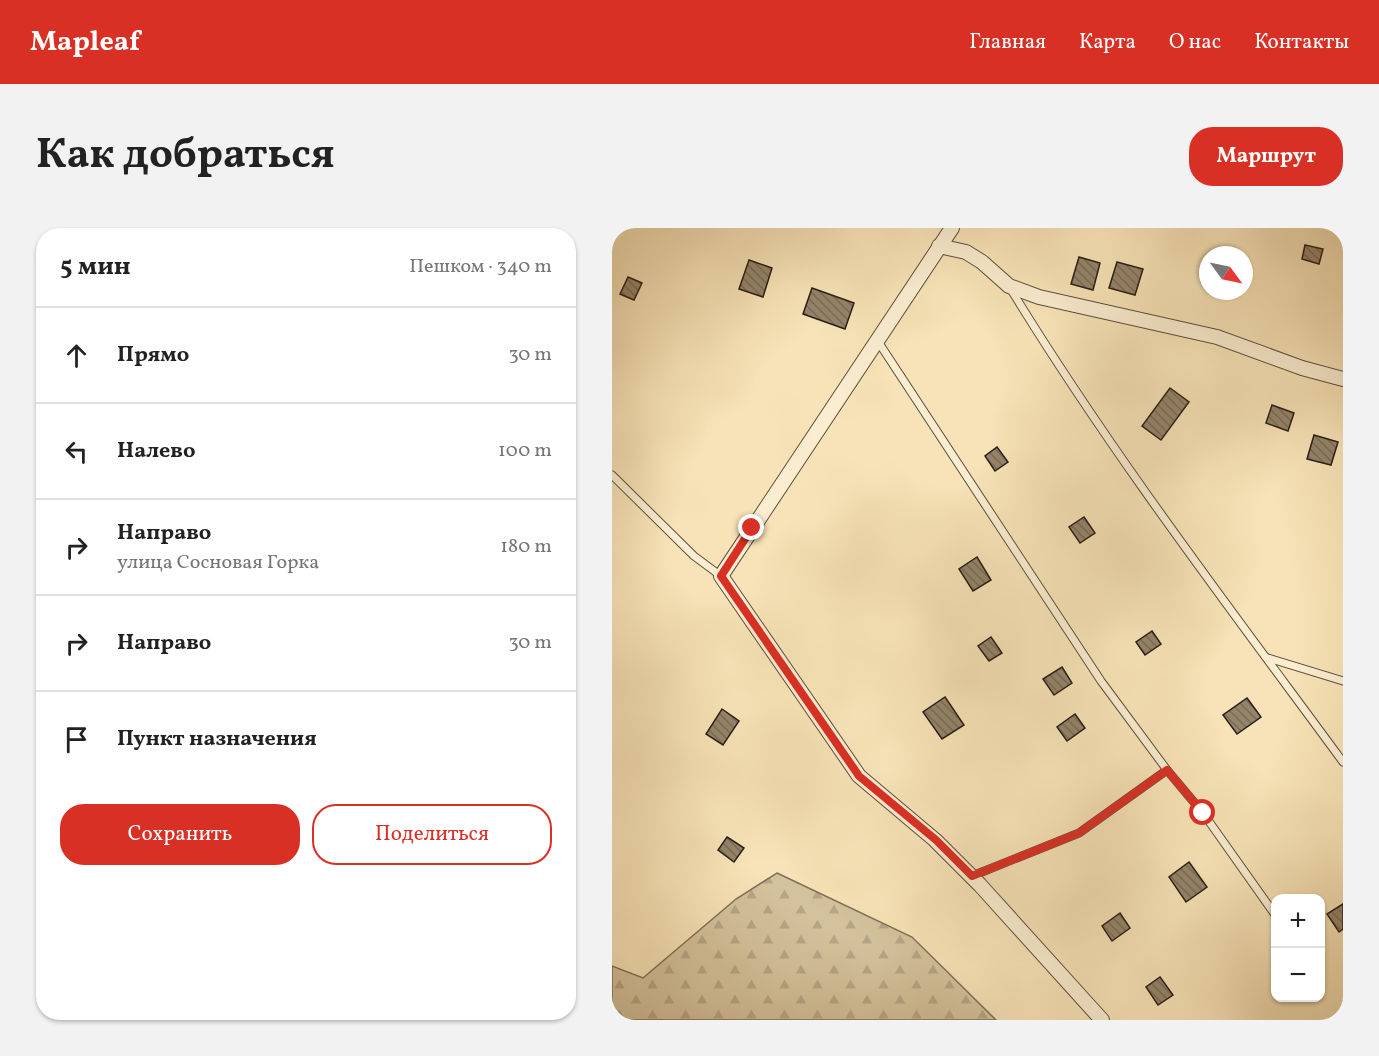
<!DOCTYPE html>
<html lang="ru">
<meta charset="utf-8">
<style>
:root{--surface:#fff;--page:#f2f2f2;--text:#222;--muted:#767676;--line:#e0e0e0;--accent:#d93025}
body{margin:0;font-family:Vollkorn,serif;background:var(--page);color:var(--text)}
.controls{position:absolute;right:18px;bottom:18px;display:grid;overflow:hidden;border-radius:12px;box-shadow:0 2px 4px #0004}
.controls button{width:54px;height:54px;display:grid;place-items:center;padding:0;border:0;border-bottom:2px solid var(--line);background:var(--surface);color:var(--text);font:30px sans-serif}
.compass{position:absolute;left:587px;top:18px;width:54px;height:54px;border-radius:50%;background:var(--surface);box-shadow:0 2px 4px #0004;rotate:123deg}
.stop{position:absolute;width:18px;height:18px;margin:-14px;border:4px solid #d93025;border-radius:50%;background:#fff}
.stop.end{background:#d93025;border-color:#fff;box-shadow:0 2px 6px #0008}
.list{margin:0;padding:0;list-style:none}
h2{display:flex;justify-content:space-between;align-items:center;height:78px;margin:0;padding:0 24px;font-size:26px}
h2 small{font-size:20px;font-weight:400;color:var(--muted)}
.list li{display:grid;grid-template-columns:39px 1fr auto;gap:18px;align-items:center;box-sizing:border-box;height:96px;padding:0 24px;border-top:2px solid var(--line)}
.list b{display:block;font-size:22px;white-space:nowrap}
.list p{margin:0;font-size:20px;white-space:nowrap;color:var(--muted)}
.list em{font-size:20px;font-style:normal;color:var(--muted)}
.actions{display:flex;gap:12px;padding:18px 24px}
.actions a{flex:1;padding:14px 0;border:2px solid var(--accent);border-radius:24px;text-align:center;font-size:21px;color:var(--accent)}
.actions .main{background:var(--accent);color:#fff}
.icon{flex:none;width:33px;height:33px;fill:none;stroke:currentColor;stroke-width:2;stroke-linecap:round;stroke-linejoin:round}
.map{position:relative;flex:none;width:731px;height:792px;overflow:hidden;border-radius:24px}
header{display:flex;align-items:center;gap:36px;box-sizing:border-box;height:84px;padding:0 30px;background:var(--accent);color:#fff}
header strong{font-size:28px}
nav{display:flex;gap:33px;margin-inline-start:auto;font-size:21px}
.intro{display:flex;align-items:center;justify-content:space-between;box-sizing:border-box;height:144px;padding:0 36px}
h1{margin:0;font-size:42px}
.button{padding:15px 27px;border-radius:24px;background:var(--accent);color:#fff;font-size:21px;font-weight:700}
main{display:flex;gap:36px;padding:0 36px}
aside{flex:1;background:var(--surface);border-radius:24px;box-shadow:0 2px 4px #0004}
.map>svg:first-child{display:block}
.forest{fill:url(#forest-firs);stroke:#7e705a;stroke-width:1.5}
.building{fill:url(#building-back-hatch);stroke:#291e17;stroke-width:1.5}
.lines{fill:none;stroke-linecap:round;stroke-linejoin:round}
.service-casing{stroke:#5c4f3f;stroke-width:9}
.minor-casing{stroke:#5c4f3f;stroke-width:16}
.service{stroke:#faedd0;stroke-width:7}
.minor{stroke:#faedd0;stroke-width:14}
.route{stroke:#d93025;stroke-width:8}
</style>
<header>
<strong>Mapleaf</strong>
<nav><a>Главная</a><a>Карта</a><a>О нас</a><a>Контакты</a></nav>
</header>
<div class="intro"><h1>Как добраться</h1><a class="button">Маршрут</a></div>
<main>
<aside>
<h2>5 мин<small>Пешком · 340 m</small></h2>
<ul class="list">
<li><svg class="icon" aria-label="ahead" viewBox="0 0 24 24"><path d="M12 20V5M6 11l6-6 6 6"/></svg><div><b>Прямо</b></div><em>30 m</em></li>
<li><svg class="icon" aria-label="left" viewBox="0 0 24 24"><path d="M17 20v-9H6M10 6l-5 5 5 5"/></svg><div><b>Налево</b></div><em>100 m</em></li>
<li><svg class="icon" aria-label="right" viewBox="0 0 24 24"><path d="M7 20v-9h11M14 6l5 5-5 5"/></svg><div><b>Направо</b><p>улица Сосновая Горка</p></div><em>180 m</em></li>
<li><svg class="icon" aria-label="right" viewBox="0 0 24 24"><path d="M7 20v-9h11M14 6l5 5-5 5"/></svg><div><b>Направо</b></div><em>30 m</em></li>
<li><svg class="icon" aria-label="arrive" viewBox="0 0 24 24"><path d="M6 21V4h12l-3 4 3 4H6"/></svg><div><b>Пункт назначения</b></div></li>
</ul>
<div class="actions"><a class="main">Сохранить</a><a>Поделиться</a></div>
</aside>
<div class="map">
<svg width="731" height="792" viewBox="0 0 731 792">
<defs>
<pattern id="forest-firs" width="22" height="20" patternUnits="userSpaceOnUse" patternTransform="scale(1.5)"><rect width="22" height="20" fill="#d4c29c"/><path d="M5 1l3.5 6h-7zM16 11l3.5 6h-7z" fill="#b6a686"/></pattern>
<pattern id="building-back-hatch" width="6" height="6" patternUnits="userSpaceOnUse" patternTransform="scale(1.5)"><rect width="6" height="6" fill="#94846a"/><path d="M-1 5l2 2M0 0l6 6M5-1l2 2" fill="none" stroke="#796b56"/></pattern>
</defs>
<rect width="100%" height="100%" fill="#f7e3b7"/>
<filter id="stains"><feTurbulence type="fractalNoise" baseFrequency=".00333" numOctaves="4"/><feColorMatrix values="0 0 0 0 .2 0 0 0 0 .09 0 0 0 0 .02 0 0 0 .5 -.17"/></filter>
<radialGradient id="worn" r=".72"><stop offset=".6" stop-color="#630" stop-opacity="0"/><stop offset="1" stop-color="#630" stop-opacity=".3"/></radialGradient>
<polygon class="forest" points="165,645 300,709 384,792 0,792 0,738 31,750 124,671"/>
<g class="building">
<polygon points="693,17 711,21 707,36 690,31"/>
<polygon points="467,29 488,35 481,62 459,56"/>
<polygon points="137,32 160,40 151,69 127,61"/>
<polygon points="505,34 531,41 523,67 497,60"/>
<polygon points="16,49 30,55 22,72 8,66"/>
<polygon points="200,60 242,75 233,101 191,86"/>
<polygon points="558,160 577,174 549,212 530,198"/>
<polygon points="660,177 682,185 676,203 654,195"/>
<polygon points="702,207 726,214 719,237 695,231"/>
<polygon points="385,219 396,234 383,243 373,228"/>
<polygon points="472,289 483,305 468,315 457,299"/>
<polygon points="365,329 379,352 361,363 347,341"/>
<polygon points="540,403 549,416 533,427 524,414"/>
<polygon points="379,409 390,425 377,433 366,418"/>
<polygon points="450,439 460,455 442,467 431,451"/>
<polygon points="333,469 352,497 330,511 311,484"/>
<polygon points="635,470 649,489 625,506 611,487"/>
<polygon points="110,481 127,493 111,517 94,506"/>
<polygon points="463,486 473,500 455,513 445,499"/>
<polygon points="115,609 132,620 122,634 106,622"/>
<polygon points="577,634 595,659 574,674 557,649"/>
<polygon points="731,676 731,701 727,704 715,686"/>
<polygon points="508,685 518,700 500,713 490,698"/>
<polygon points="548,749 561,767 546,777 534,759"/>
</g>
<g class="lines">
<defs>
<g id="service">
<path d="M398,60C499,225 617,379 731,534"/>
<polyline points="265,112 489,453 555,542"/>
<polyline points="0,247 82,328 109,348"/>
<polyline points="656,430 731,453"/>
<polyline points="360,648 467,605 555,542 591,585 664,688"/>
</g>
<g id="minor">
<polyline points="340,0 109,348 247,548 323,612 368,657 490,792"/>
<polyline points="327,18 354,24 370,34 397,58 427,69 605,109 690,140 731,151"/>
</g>
</defs>
<use href="#service" class="service-casing"/>
<use href="#minor" class="minor-casing"/>
<use href="#service" class="service"/>
<use href="#minor" class="minor"/>
</g>
<g class="lines">
<polyline class="route" points="140,300 109,348 247,548 324,612 360,648 467,605 555,542 591,585"/>
</g>
<rect width="100%" height="100%" filter="url(#stains)"/>
<rect width="100%" height="100%" fill="url(#worn)"/>
</svg>
<div class="controls">
<button>+</button>
<button>−</button>
</div>
<svg class="compass" viewBox="-18 -18 36 36"><path d="M0-13l5 13h-10z" fill="#e53935"/><path d="M0 13l5-13h-10z" fill="#767676"/></svg>
<div class="stop" style="left:591px;top:585px"></div>
<div class="stop end" style="left:140px;top:300px"></div>
</div>
</main>
